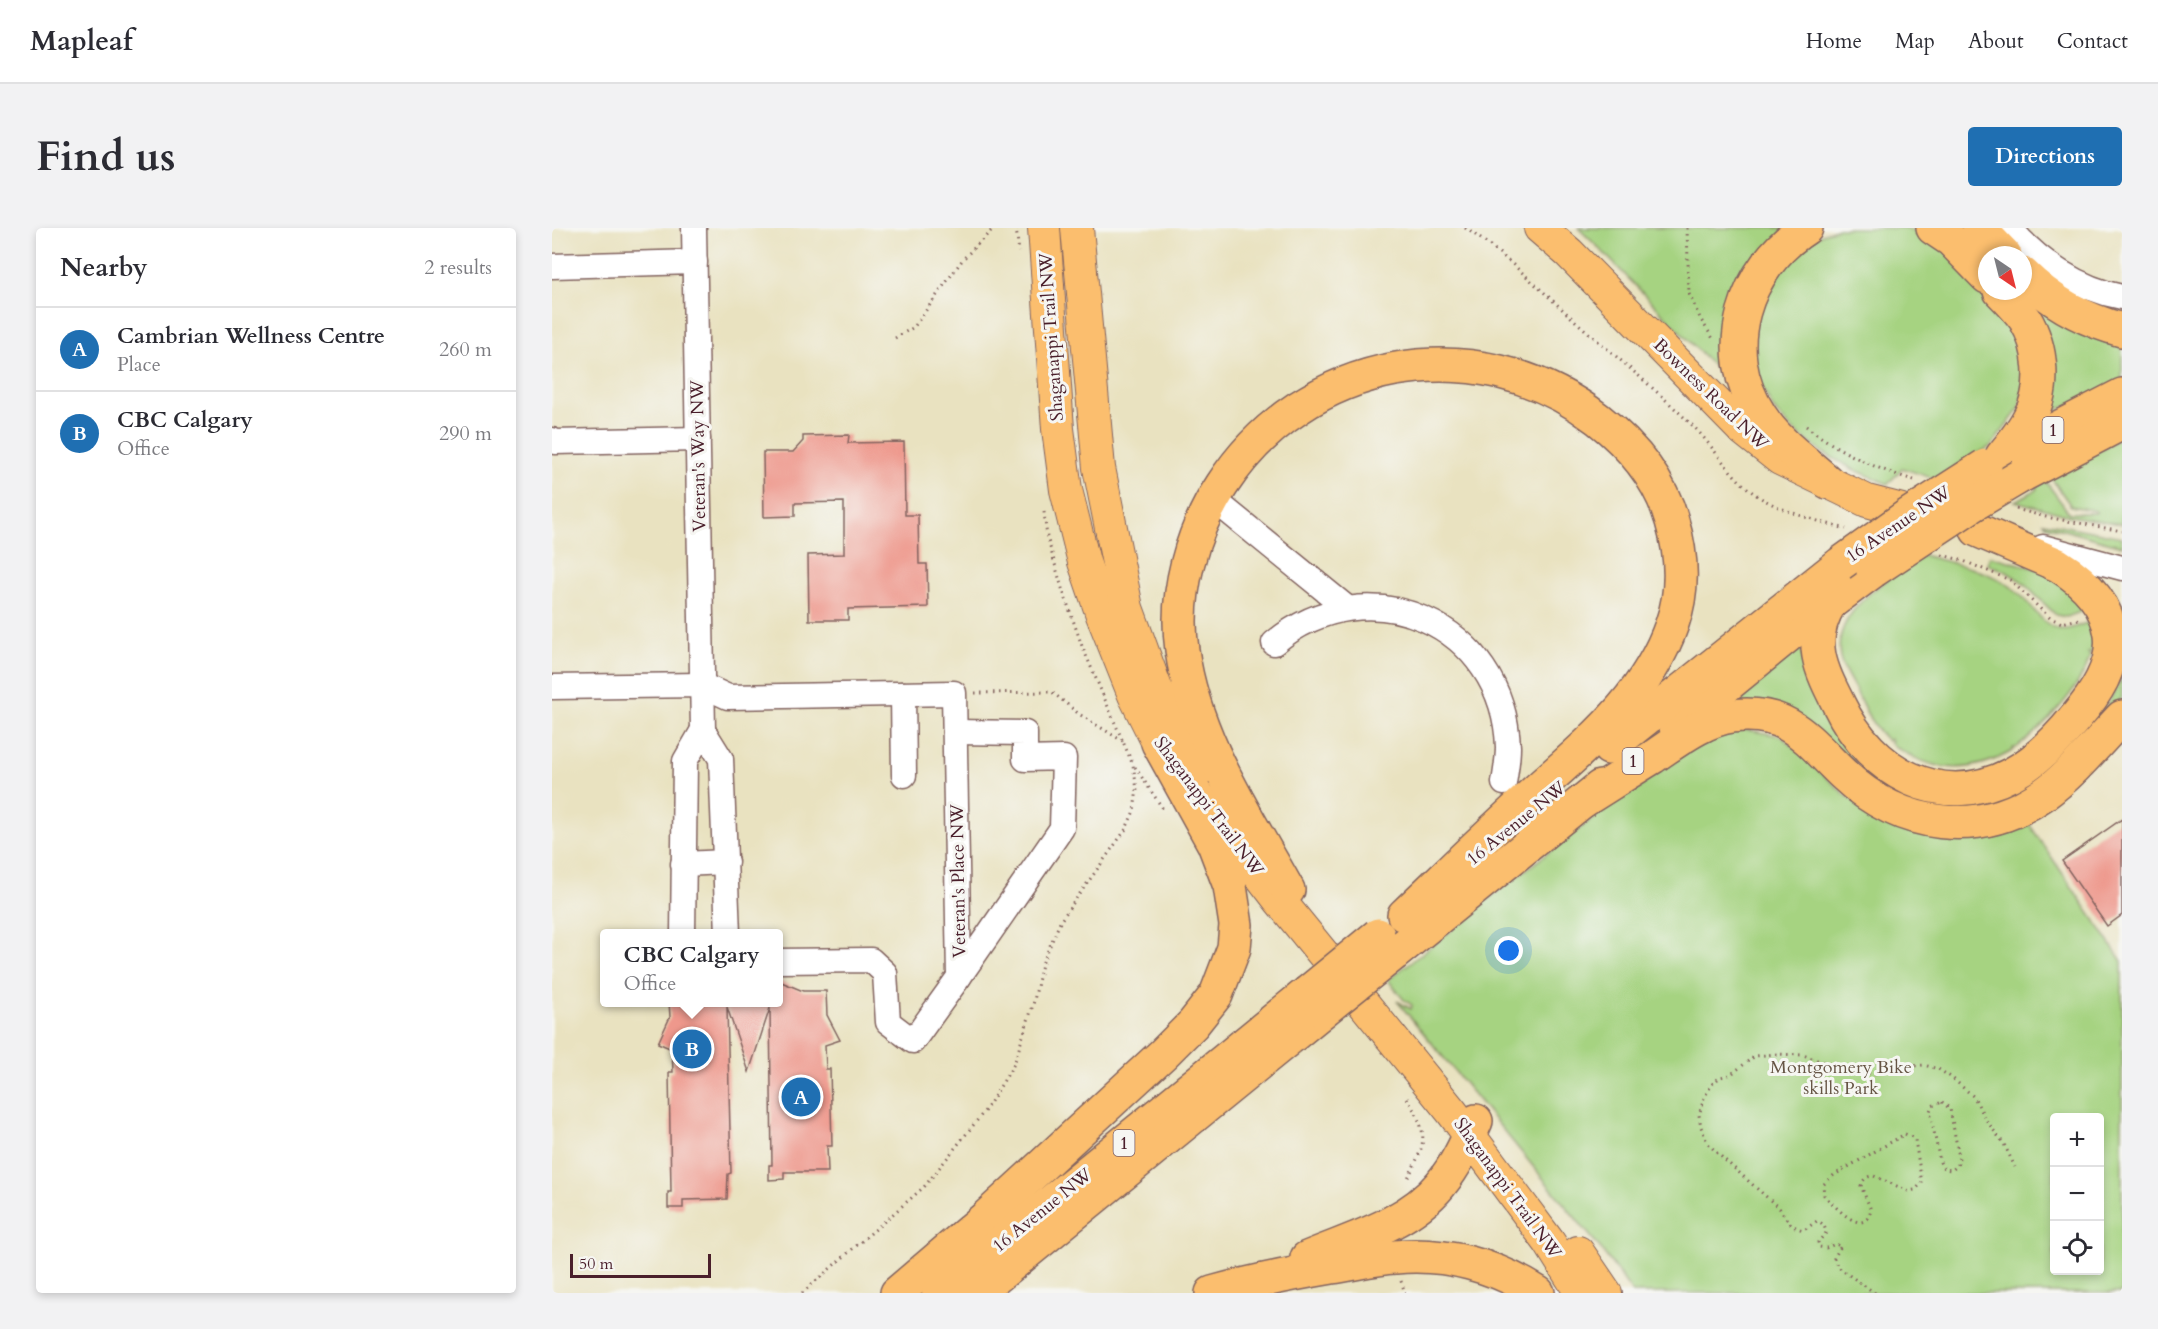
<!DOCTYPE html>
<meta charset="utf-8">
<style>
:root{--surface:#fff;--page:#f2f2f3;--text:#2b2b33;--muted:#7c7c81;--line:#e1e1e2;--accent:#1f6fb2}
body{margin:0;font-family:Cardo,serif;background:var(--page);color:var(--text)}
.controls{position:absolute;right:18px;bottom:18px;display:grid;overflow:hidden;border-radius:6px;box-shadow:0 3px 9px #0003}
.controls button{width:54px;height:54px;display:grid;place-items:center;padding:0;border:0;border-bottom:2px solid var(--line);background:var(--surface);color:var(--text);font:30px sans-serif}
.compass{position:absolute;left:1426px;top:18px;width:54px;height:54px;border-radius:50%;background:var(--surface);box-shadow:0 3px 9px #0003;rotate:145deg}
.scale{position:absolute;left:18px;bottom:15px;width:141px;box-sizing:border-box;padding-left:6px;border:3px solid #4a1f2b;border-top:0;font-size:16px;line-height:21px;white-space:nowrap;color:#4a1f2b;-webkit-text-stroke:4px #f6f6f2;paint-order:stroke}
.you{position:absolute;left:957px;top:723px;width:21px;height:21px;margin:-15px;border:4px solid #fff;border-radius:50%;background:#1a73e8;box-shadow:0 0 0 9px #1a73e833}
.badge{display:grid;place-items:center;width:39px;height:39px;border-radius:50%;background:var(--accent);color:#fff;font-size:20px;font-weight:700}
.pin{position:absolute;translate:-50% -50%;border:3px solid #fff;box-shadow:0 2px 6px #0006}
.popup{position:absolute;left:48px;top:701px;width:183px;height:78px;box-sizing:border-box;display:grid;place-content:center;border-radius:6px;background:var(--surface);filter:drop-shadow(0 2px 4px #0005);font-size:20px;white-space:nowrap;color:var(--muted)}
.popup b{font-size:22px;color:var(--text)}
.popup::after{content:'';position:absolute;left:50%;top:100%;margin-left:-12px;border:12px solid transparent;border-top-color:var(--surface)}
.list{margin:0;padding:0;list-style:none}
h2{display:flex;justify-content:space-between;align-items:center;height:78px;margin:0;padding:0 24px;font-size:26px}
h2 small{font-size:20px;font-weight:400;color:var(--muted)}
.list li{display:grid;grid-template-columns:39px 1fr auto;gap:18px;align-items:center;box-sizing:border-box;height:84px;padding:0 24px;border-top:2px solid var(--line)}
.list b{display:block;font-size:22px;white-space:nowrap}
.list p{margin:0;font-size:20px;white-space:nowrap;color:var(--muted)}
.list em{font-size:20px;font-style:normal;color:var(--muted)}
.icon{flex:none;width:33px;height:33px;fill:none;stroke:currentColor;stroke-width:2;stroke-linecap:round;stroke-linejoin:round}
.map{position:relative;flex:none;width:1570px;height:1065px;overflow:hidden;border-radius:6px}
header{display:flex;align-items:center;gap:36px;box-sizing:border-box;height:84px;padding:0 30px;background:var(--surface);border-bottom:2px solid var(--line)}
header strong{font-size:28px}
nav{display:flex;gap:33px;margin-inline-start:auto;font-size:21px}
.intro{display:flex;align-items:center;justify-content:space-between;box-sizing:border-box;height:144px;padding:0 36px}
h1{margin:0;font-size:42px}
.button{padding:15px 27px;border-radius:6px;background:var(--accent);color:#fff;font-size:21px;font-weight:700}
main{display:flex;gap:36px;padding:0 36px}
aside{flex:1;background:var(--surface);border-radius:6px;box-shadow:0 3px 9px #0003}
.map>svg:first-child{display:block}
.green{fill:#a6d381;stroke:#787956;stroke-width:1.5;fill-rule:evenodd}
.building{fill:#ee988c}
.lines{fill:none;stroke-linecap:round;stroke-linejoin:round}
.minor-casing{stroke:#82635f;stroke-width:27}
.major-casing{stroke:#82635f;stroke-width:34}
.highway-casing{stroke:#82635f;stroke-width:36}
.path{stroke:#82635f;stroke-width:3;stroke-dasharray:1.5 4.5;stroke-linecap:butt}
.minor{stroke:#fff;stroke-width:24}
.major{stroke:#fbbe6e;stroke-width:32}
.highway{stroke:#fbbe6e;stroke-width:33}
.highway-bridge-casing{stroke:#82635f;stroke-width:36;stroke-linecap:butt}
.highway-bridge{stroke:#fbbe6e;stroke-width:33}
.labels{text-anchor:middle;stroke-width:6;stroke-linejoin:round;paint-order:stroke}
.shield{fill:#f6f6f2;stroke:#7e6067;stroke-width:1.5}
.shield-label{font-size:16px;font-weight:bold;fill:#4a1f2b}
.street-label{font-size:18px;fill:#4a1f2b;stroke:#f6f6f2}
.park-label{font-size:18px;fill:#665545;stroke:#f6f6f2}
</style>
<header>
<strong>Mapleaf</strong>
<nav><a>Home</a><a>Map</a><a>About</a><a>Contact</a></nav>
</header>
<div class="intro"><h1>Find us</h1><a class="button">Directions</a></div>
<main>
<aside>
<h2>Nearby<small>2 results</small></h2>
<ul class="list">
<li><span class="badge">A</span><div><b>Cambrian Wellness Centre</b><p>Place</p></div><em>260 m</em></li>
<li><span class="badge">B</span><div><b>CBC Calgary</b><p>Office</p></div><em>290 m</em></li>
</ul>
</aside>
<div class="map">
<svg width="1570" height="1065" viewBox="0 0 1570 1065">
<rect width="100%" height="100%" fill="#f6f6f2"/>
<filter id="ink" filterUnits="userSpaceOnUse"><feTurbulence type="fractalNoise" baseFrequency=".0167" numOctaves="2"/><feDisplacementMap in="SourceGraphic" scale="12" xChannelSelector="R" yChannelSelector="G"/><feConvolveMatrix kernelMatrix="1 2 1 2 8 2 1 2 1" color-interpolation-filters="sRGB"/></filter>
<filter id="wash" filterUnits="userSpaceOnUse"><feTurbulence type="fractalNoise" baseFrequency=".008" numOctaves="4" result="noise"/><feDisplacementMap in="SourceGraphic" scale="24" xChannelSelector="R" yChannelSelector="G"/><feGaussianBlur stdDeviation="1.35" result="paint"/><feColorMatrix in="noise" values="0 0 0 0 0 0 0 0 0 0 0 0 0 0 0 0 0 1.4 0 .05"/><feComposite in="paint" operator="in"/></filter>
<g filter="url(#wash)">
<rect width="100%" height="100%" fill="#e9e2c0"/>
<g class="green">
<polygon points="1026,0 1231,0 1176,153 1047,20"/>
<polygon points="1286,0 1353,0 1370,5 1395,22 1463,99 1476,142 1467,181 1439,218 1383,251 1350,240 1336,256 1301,241 1270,224 1240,201 1222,182 1209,157 1203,132 1201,101 1220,49 1265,8"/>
<polygon points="1471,63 1570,115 1570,153 1494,187"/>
<polygon points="1570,209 1570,296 1518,288 1463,273 1484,262 1485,260 1484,257 1495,252 1495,255 1517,285 1544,285 1544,283 1519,278 1500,251 1497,251"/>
<polygon points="1492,294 1570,309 1570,318 1494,297"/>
<path d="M1370,327C1399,335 1439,342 1462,361C1476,372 1487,393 1503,400C1516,405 1527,396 1539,394L1541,410L1539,425H1536L1538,428C1529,461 1491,500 1464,520H1461L1462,522C1417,548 1380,545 1338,515L1340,513L1338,511L1336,513C1320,499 1313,481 1304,463C1299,452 1290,441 1288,429C1280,381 1337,352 1370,327Z"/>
<polygon points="1438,328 1493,343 1533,378 1531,383 1515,389 1504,387 1469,353 1453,343 1435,336"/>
<path d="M1248,419C1257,460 1276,502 1304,534L1300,538L1185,473L1182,468Z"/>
<polygon points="1570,450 1570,470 1536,505 1534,504 1553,480"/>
<path d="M1179,499L1229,508L1298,571L1473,590L1570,733V1065H1081L1049,1021L845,773L859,781L860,777L852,772L836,752L900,702L918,685L1127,524ZM1502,890H1548V1042H1502Z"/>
</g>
<g id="blocks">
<g class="building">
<polygon points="297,207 296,215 352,214 353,287 366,287 367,336 375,336 376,379 296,381 296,392 257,392 256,327 292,326 292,274 243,275 243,288 212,289 211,224 241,224 251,213 251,208"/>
<polygon points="1570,591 1570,687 1555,698 1510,633"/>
<polygon points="227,753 251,763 274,763 275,787 288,812 273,817 274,841 278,841 280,918 275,918 276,944 232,944 232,951 217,952 217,937 220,937 218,780 197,844 175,779 179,945 176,946 175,971 131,972 131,980 116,980 116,964 119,964 117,844 121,844 120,821 106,815 118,789 117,774 227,774"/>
</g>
</g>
</g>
<g filter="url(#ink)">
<use href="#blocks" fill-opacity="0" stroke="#82635f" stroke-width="1.5"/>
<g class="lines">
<defs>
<g id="minor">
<polyline points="142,0 151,502 169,531 176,706"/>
<path d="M1458,0C1486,34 1527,61 1570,69"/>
<polyline points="0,38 143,34"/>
<polyline points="0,212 3,214 146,211"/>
<polyline points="661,271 795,380"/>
<polyline points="1491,319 1570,340"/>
<path d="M722,415C816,336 952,396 956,519C956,531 954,543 952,555"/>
<polyline points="0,459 150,457 176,469 402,465 407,749 361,813 336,794 333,745 319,732 227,733"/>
<polyline points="351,466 352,547"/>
<polyline points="403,504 473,505 473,531 512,530 510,600 407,749"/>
<polyline points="131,636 174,634"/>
<polyline points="131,706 133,533 151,502"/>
</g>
<g id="major">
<polyline points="492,0 506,201 514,262 532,334 550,387 582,467 606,515 728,673 900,884 997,1014 1029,1065"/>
<polyline points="525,0 547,240 575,380 604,460 628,508 649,540"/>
<polyline points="988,0 1017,25 1189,200 1228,231 1315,273 1381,290"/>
<polyline points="1026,1024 1054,1065"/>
</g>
<g id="highway">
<path d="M1254,0C1192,40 1165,122 1208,187C1225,214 1253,233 1276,254"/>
<polyline points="1381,0 1399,12 1435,49"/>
<polyline points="1427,0 1453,27"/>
<path d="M1471,46C1498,73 1533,92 1570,102"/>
<path d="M1448,63C1457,72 1466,81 1473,91C1490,119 1494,161 1477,190C1470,204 1460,216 1450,228"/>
<polyline points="1457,225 1570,167"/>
<polyline points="1469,248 1570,195"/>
<path d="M1278,375C1255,413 1268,440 1287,477C1319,544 1388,584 1460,546C1485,533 1506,511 1524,489C1543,467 1563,438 1559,407C1555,376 1532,353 1506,337L1425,302"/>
<polyline points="1124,499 1249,397 1321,343"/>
<polyline points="1057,520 1288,336"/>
<path d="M1031,573C1055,558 1078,543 1101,529C1125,513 1151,492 1181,488C1238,481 1257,514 1292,547C1348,600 1427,612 1492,566C1521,545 1545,515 1570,489"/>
<path d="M736,662C694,586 642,510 630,422C622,366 639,304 670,257C752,130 924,97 1046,191C1079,217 1108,251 1120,293C1130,327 1132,362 1120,396C1094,471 1035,516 978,568C935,607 894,647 852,687"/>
<polyline points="842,726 1048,559"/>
<path d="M755,1030C800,1011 856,996 888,957C904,938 914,916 924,893"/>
<polyline points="345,1065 433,990 611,826 641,796 664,767 682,720 684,697 678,658 662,616 606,515"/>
<polyline points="387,1065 755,765"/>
<polyline points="425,1065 771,783"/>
<path d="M660,1065C699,1054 739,1046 780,1039C801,1036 822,1030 843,1029C894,1024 944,1038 986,1065"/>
</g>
</defs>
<use href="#minor" class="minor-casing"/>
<use href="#major" class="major-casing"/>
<use href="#highway" class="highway-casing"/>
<g class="path">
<polyline points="464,0 467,24"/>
<path d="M913,0C959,30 996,70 1038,106C1074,137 1110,167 1143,200C1166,224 1180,252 1209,270C1234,285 1266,293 1294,301"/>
<polyline points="1135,0 1137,66 1149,92 1162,112"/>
<polyline points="343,110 362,99 411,31 442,0"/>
<path d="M1254,198C1286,223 1323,241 1362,252"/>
<polyline points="1464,281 1494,289 1570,303"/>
<polyline points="1390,327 1409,332 1458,352 1498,390 1510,395 1527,391"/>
<polyline points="423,465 500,464 527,486 572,514"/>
<polyline points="583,539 611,581"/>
<path d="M855,870C878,909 874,913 855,952"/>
<polygon points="1390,874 1398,881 1407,929 1406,937 1400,942 1392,941 1388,934 1378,883 1380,878"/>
<path d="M1353,906L1360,909L1363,912L1370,955L1363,962L1356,963L1322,948C1315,948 1311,951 1309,958L1319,982C1312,1012 1282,977 1272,967L1271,957L1282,947Z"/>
<polyline points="849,1053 853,1065"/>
<polyline points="250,1065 372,959 435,880 462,836 481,777 490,736 509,692 574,601 582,583 585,561 581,537 530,418 510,360 495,309 492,284"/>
<path d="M1323,1065L1294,1045L1285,1038L1282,1030L1289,1018L1283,1016L1274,1020L1267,1019L1266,1014L1274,1005C1273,998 1271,995 1265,993L1252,1002C1240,1000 1234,991 1228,981L1164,924L1155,914L1149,899L1147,887L1152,870L1160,856L1168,849L1178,847L1203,828L1225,826L1251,827L1300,844L1323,846L1350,839L1372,837L1386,841L1400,850L1422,869L1434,892L1452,916L1463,939"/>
</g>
<use href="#minor" class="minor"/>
<use href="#major" class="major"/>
<use href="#highway" class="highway"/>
<defs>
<g id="highway-bridge">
<polyline points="1288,336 1355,288 1433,238"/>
<polyline points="1321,343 1422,276 1469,248"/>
<polyline points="755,765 826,707"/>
<polyline points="771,783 842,726"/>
</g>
</defs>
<use href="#highway-bridge" class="highway-bridge-casing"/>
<use href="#highway-bridge" class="highway-bridge"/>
</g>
</g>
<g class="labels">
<g class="shield">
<rect x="1490.5" y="189" width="21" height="26" rx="4.5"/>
<rect x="1070.5" y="520" width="21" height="26" rx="4.5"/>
<rect x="561.5" y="902" width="21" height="26" rx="4.5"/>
</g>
<g class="shield-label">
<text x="1501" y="208">1</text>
<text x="1081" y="539">1</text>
<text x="572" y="921">1</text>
</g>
<g class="street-label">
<text transform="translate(499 109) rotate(-94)" y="6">Shaganappi Trail NW</text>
<text transform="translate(1159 166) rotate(44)" y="6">Bowness Road NW</text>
<text transform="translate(146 228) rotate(-91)" y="6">Veteran's Way NW</text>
<text transform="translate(1346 296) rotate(-34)" y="6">16 Avenue NW</text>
<text transform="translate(657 578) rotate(53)" y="6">Shaganappi Trail NW</text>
<text transform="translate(964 595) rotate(-39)" y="6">16 Avenue NW</text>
<text transform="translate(406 653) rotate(-91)" y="6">Veteran's Place NW</text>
<text transform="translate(956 960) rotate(54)" y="6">Shaganappi Trail NW</text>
<text transform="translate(490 982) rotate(-39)" y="6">16 Avenue NW</text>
</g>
<g class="park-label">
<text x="1289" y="845">Montgomery Bike<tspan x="1289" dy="21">skills Park</tspan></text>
</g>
</g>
</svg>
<div class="controls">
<button>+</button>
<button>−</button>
<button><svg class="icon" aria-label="locate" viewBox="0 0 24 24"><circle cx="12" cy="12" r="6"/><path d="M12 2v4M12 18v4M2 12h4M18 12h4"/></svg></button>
</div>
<svg class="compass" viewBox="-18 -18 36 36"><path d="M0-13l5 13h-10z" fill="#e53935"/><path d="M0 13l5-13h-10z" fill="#7c7c81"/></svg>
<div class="scale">50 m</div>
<div class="you"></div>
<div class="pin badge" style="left:249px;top:869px">A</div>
<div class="pin badge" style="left:140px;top:821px">B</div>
<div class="popup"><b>CBC Calgary</b>Office</div>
</div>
</main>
